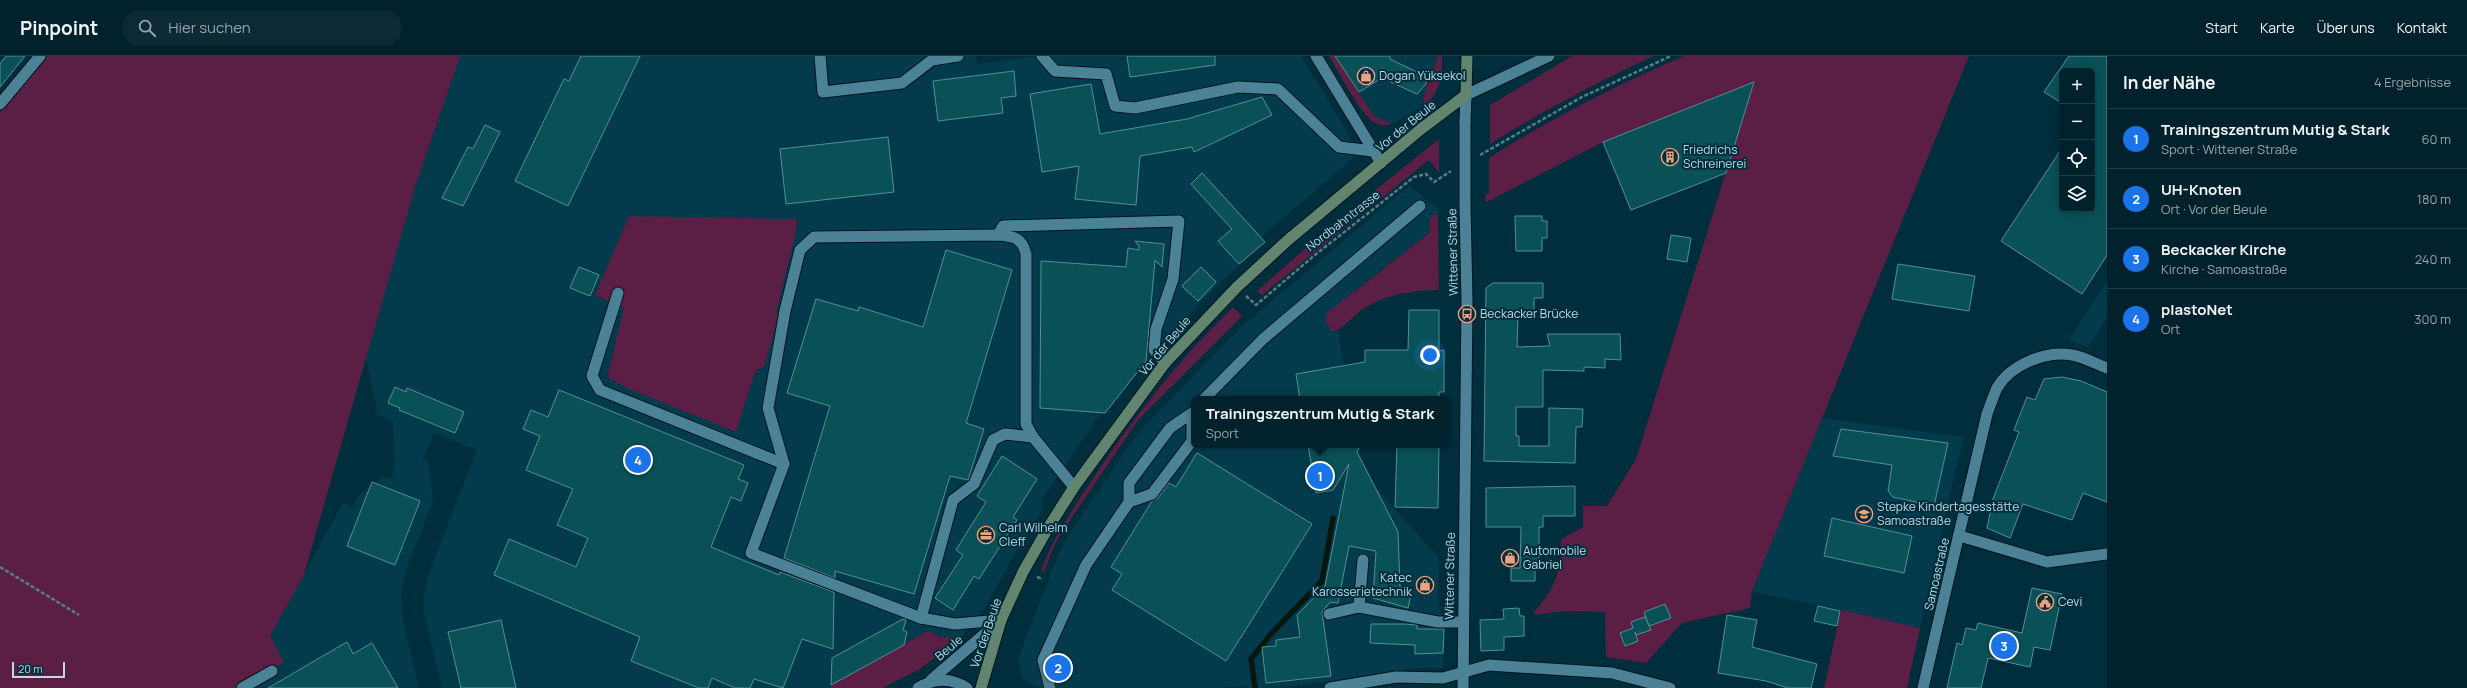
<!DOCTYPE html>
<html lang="de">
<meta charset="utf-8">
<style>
:root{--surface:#01222d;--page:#0b2a35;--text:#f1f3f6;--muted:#96a4aa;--line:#233f49;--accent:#1a73e8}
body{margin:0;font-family:Manrope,sans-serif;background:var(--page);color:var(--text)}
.controls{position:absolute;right:12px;top:12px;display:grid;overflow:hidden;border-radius:6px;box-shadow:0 2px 10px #0003}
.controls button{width:36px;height:36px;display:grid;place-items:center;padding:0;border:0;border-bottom:1px solid var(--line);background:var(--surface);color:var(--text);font:20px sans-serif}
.scale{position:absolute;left:12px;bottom:10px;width:53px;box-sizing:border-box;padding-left:4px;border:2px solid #bed9e4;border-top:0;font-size:11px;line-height:14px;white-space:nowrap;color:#bed9e4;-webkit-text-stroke:3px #012e3c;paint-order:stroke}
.you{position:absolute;left:1430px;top:299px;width:14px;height:14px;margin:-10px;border:3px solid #fff;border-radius:50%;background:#1a73e8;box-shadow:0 0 0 6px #1a73e833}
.badge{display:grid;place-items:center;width:26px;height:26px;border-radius:50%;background:var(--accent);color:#fff;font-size:13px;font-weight:700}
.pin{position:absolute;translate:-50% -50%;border:2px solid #fff;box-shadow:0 1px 4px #0006}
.popup{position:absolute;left:1191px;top:340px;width:258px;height:52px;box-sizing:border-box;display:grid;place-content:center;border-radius:6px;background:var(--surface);filter:drop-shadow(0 1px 3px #0005);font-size:13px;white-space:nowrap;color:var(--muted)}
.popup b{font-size:15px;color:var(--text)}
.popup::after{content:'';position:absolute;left:50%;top:100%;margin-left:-8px;border:8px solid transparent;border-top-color:var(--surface)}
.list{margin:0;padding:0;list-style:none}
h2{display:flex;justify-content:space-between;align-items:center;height:52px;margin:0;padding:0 16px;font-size:17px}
h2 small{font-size:13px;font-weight:400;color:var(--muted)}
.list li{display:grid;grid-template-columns:26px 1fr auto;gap:12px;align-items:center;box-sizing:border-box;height:60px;padding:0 16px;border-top:1px solid var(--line)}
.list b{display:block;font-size:15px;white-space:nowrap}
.list p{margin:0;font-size:13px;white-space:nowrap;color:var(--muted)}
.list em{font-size:13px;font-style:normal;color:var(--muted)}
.icon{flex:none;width:22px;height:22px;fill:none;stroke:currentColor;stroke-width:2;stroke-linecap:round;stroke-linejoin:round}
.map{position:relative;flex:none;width:2107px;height:632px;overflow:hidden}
header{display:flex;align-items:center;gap:24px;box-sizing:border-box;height:56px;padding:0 20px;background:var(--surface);border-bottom:1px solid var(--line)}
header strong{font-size:19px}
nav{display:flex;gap:22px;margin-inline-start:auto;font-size:14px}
.search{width:280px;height:36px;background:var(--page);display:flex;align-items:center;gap:10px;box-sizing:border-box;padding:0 14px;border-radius:22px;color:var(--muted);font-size:15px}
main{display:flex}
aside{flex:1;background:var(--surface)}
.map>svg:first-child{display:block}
.built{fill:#043b4c;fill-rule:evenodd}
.green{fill:#5b1f46}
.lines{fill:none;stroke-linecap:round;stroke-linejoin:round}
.stream{stroke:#07160f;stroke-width:5.5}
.building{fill:#095157;stroke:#529096}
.service-casing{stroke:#00151e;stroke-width:13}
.minor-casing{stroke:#00151e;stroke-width:13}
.tertiary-casing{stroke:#00151e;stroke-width:13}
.secondary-casing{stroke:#00151e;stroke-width:13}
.path{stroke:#587d89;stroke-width:2.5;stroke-dasharray:4 2;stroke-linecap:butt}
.service{stroke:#4c8296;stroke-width:11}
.minor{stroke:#4c8296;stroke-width:11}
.tertiary{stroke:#4c8296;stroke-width:11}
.secondary{stroke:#628570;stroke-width:11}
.tertiary-bridge-casing{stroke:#00151e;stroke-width:13;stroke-linecap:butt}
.tertiary-bridge{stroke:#4c8296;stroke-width:11}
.labels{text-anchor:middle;stroke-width:4;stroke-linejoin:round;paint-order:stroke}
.poi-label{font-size:12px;fill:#bed9e4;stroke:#012e3c;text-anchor:start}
.street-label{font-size:12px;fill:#bed9e4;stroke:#012e3c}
</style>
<header>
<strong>Pinpoint</strong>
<div class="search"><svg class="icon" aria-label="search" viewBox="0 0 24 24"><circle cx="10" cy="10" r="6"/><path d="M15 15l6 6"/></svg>Hier suchen</div>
<nav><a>Start</a><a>Karte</a><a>Über uns</a><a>Kontakt</a></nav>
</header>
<main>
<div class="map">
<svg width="2107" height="632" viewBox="0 0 2107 632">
<rect width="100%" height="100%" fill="#012e3c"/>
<g class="built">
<path d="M460,0H975L978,8L1038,0H1301L1347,76L1351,86L1353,102L1261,181L1265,186L1222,225L1168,280L1099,360L1042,443L1043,452L1037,463L1016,495L985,552L962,581H941L831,629L830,632H442L424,558V537L429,517L477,394L434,377L423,402L428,404L433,445L406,514L401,537L402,560L419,632H240L304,519L343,446L353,451L359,439L383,421L392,423L394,411L393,365L375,358L377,353L365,298L415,131ZM797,163L796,176L776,257L736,376L609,322L608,317L624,252L595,239L609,209Z"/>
<polygon points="1335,0 1438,0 1423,42 1424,49 1393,68 1374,60"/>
<polygon points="1409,130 1438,153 1438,158 1433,159 1430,163 1429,177 1356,233 1332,276 1338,275 1349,343 1194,343 1194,389 1357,389 1359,401 1375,431 1439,502 1438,543 1444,573 1443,612 1414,612 1305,629 1272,632 1249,632 1249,630 1215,632 1040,632 1028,627 1022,621 1018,603 1059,497 1069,479 1138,377 1241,271"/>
<polygon points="2107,225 2107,261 2088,291 2069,284"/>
<polygon points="1822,362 1963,381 1920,572 1752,535"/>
</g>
<g class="green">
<polygon points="45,0 460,0 415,131 304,519 270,580 284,606 240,632 0,632 0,56"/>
<path d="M1329,0H1335L1374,60L1393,68C1386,69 1380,70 1374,66C1361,60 1338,14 1329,0Z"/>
<path d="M1438,0H1442C1442,18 1441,38 1424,49L1423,42Z"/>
<path d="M1572,0H1654C1597,26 1543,55 1490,88V49Z"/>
<path d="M1684,0H1969L1752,535L1750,552L1682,567L1646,607L1606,601L1605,556L1564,555L1534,559V556C1556,531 1561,516 1561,483L1583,471V450H1607L1636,403L1754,27L1603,86L1485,147V139L1489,137V102C1552,62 1616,29 1684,0Z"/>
<polygon points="1439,83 1439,117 1429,104 1262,239 1257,235 1332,169"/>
<path d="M1438,158L1439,234C1409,235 1384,238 1359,256C1350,263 1343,273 1332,276L1325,264L1327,257L1429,177L1430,163L1433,159Z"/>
<polygon points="629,160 797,163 796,176 776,257 778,261 764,311 756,314 736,376 627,332 609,322 608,317 624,252 595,239"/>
<path d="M1233,251L1242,260L1139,363L1062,476L1054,490L1044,516L1041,515C1052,483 1071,456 1090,427C1132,363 1178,304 1233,251Z"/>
<polygon points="1841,554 1920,572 1907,632 1824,632"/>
<polygon points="928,575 941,581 962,581 920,613 883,632 830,632 831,629"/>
</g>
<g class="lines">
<polyline class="stream" points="1255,631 1251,603 1270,579 1322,525 1333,462"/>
</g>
<g class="building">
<polygon points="6,0 25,0 0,31 0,8"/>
<polygon points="581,0 640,0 568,150 515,125 564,23 569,25"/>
<polygon points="1127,0 1215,0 1215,9 1130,21"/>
<polygon points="1335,0 1390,0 1390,3 1425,20 1426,28 1417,38 1382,22 1359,36"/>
<polygon points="2069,0 2107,0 2107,199 2082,238 2001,185 2062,92 2062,153 2092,153 2092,15 2062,15 2062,47 2044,36"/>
<polygon points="1014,15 1016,40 1001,42 1003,57 938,65 933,25"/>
<polygon points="1754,26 1726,117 1631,154 1603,86"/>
<polygon points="1091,28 1100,78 1187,63 1262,41 1272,59 1194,96 1192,91 1140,100 1136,149 1075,143 1079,110 1042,116 1030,38"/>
<polygon points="485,69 500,76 463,150 442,142 468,91 473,93"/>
<polygon points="888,81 894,136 786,148 780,93"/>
<polygon points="1202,117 1265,186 1239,208 1218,185 1232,173 1191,128"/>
<polygon points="1515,160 1542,160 1542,165 1547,165 1547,182 1542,182 1542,195 1516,195"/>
<polygon points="1671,179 1691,182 1687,206 1667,203"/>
<polygon points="1135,185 1164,188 1162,211 1155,204 1146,305 1105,357 1040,352 1041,205 1126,211 1128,192 1139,194 1139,190"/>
<polygon points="946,194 1012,214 966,367 984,373 968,424 950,420 914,538 835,515 835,522 784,502 830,350 787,337 816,243 858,255 859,251 923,271"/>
<polygon points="1898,208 1975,220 1969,255 1892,243"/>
<polygon points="579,211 599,219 590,240 570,232"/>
<polygon points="1201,211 1216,226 1198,245 1182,230"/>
<polygon points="1493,227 1543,227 1543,242 1534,242 1534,258 1518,259 1517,291 1550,290 1547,278 1620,278 1621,304 1605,303 1605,312 1584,311 1584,315 1543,314 1543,351 1516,351 1516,380 1519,380 1519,390 1549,390 1549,352 1583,353 1582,371 1576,371 1575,407 1484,405 1486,232"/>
<polygon points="1409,254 1439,254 1439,295 1444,294 1444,336 1439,336 1439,343 1300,343 1296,318 1365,306 1365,294 1408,294"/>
<polygon points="2062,321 2081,325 2107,336 2107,446 2083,437 2072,464 2023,448 2010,482 1987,472 1993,443 2019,376 2014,374 2027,341 2035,344 2044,323"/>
<polygon points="395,331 406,336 407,332 464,356 455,377 399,354 400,352 388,347"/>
<polygon points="559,334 744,409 738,423 748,427 741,445 731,441 711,491 779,519 780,516 834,536 833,593 802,583 783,632 754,623 750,632 735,632 712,622 708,632 699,632 631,605 640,581 494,519 509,483 576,511 588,482 557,469 573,433 526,414 540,380 523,373 531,354 548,361"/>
<polygon points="1841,373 1948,387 1934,450 1893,441 1888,435 1892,409 1833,400"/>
<polygon points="1308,389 1361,389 1357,396 1398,476 1400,531 1412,534 1408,552 1373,542 1376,495 1349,490 1338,547 1330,546 1322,556 1331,620 1266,627 1262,591 1276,590 1276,584 1300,581 1297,559 1325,530 1349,408 1333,434 1316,437"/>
<polygon points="1397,389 1439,389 1438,452 1395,451"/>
<polygon points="1197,397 1312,468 1226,605 1112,534 1122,518 1111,511 1152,445 1158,442 1169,427 1176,431"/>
<polygon points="1002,400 1037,423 1013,461 1017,464 979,523 974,520 953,554 935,542 963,499 956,494 986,446 977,440"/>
<polygon points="372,426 420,445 395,509 347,490"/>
<polygon points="1575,430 1575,460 1543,460 1543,471 1539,471 1539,507 1535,507 1535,525 1511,525 1511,512 1520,512 1521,471 1486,471 1486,432"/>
<polygon points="1832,462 1912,480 1904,517 1824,500"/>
<polygon points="2032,532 2062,538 2050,594 2034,591 2030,611 1988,602 1981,632 1947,632 1957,587 1962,589 1966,572 1976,574 1978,567 2022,577"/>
<polygon points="1665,548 1671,562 1649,570 1644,556"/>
<polygon points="1818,550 1840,555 1837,570 1814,565"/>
<polygon points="1519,552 1520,560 1524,560 1524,580 1504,581 1504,594 1481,595 1480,564 1504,563 1503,553"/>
<polygon points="1727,559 1757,564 1752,591 1817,608 1811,632 1788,632 1766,625 1718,617"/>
<polygon points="1645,561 1651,574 1636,579 1635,576 1638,585 1625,590 1620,577 1633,572 1631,566"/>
<polygon points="903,563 906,564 903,574 907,576 904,589 831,629 832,602"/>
<polygon points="501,564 516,632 461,632 448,576"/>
<polygon points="1371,568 1404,568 1417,569 1417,573 1444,573 1443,597 1415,598 1415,589 1370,587"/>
<polygon points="347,586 353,598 372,587 398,632 268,632"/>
</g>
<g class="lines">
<defs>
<g id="service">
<polyline points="820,0 823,36 902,27 932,4 958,0"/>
<polyline points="1042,0 1055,15 1106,18 1115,50 1135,52 1238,31 1278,33 1339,91 1373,95"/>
<polyline points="998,179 1003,170 1179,165 1173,223 1156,273 1154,294 1165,307"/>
<polyline points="618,237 592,320 600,334 784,408"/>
<polyline points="1204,343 1263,283 1420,150"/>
<polyline points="1960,480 2047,506 2107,498"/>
<polyline points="1359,551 1363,504"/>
<polyline points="1329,558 1359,551 1438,566 1462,566"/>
<polyline points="921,562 953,444 974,428 993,384 1005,378 1033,381"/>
<path d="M1001,564L955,568L921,562L751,497L784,408L768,352L785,255L800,194L814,181L998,179C1014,180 1022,182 1026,198V368L1033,381L1074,431"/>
<polyline points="242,632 272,615"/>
<polyline points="1050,632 1043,604 1086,509 1129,446 1129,427 1170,372 1192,357 1192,385 1152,438 1129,446"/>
</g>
<g id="minor">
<polyline points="1316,0 1381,107"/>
<polyline points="1466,39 1549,0"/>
<polyline points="0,48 40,0"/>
<polyline points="931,624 1001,564"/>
<path d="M918,632C934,622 950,621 967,632"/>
<polyline points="1330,632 1396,621 1443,622 1489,609 1612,617 1670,632"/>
<path d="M1923,632L1987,358C1990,350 1993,341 1997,332C2010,309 2046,294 2072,299C2084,301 2096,308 2107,312"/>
</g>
<g id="tertiary">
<polyline points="1465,66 1466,39"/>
<polyline points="1463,632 1467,245 1465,149"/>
</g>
<polyline id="secondary" points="981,632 1001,564 1023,516 1048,472 1074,431 1165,307 1237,231 1288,184 1421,73 1466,39 1467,0"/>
</defs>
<use href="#service" class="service-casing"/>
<use href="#minor" class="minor-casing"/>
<use href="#tertiary" class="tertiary-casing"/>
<use href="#secondary" class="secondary-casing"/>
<g class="path">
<polyline points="1480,99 1582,41 1671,0"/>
<polyline points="1246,240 1256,249 1315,199 1414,121 1426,118 1434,126 1451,115"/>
<polyline points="0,511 79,559"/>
<polyline points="1037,521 1043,523"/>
</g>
<use href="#service" class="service"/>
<use href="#minor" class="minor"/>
<use href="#tertiary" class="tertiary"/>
<use href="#secondary" class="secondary"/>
<defs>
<polyline id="tertiary-bridge" points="1465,149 1465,66"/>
</defs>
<use href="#tertiary-bridge" class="tertiary-bridge-casing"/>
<use href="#tertiary-bridge" class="tertiary-bridge"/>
</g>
<defs>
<symbol id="shop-ring" viewBox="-11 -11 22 22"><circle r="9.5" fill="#012e3c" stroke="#f2a17e" stroke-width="1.5"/><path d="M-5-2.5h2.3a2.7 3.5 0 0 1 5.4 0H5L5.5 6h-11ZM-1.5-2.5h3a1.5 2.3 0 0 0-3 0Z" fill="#f2a17e"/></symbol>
<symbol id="building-ring" viewBox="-11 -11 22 22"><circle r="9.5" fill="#012e3c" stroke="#f2a17e" stroke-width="1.5"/><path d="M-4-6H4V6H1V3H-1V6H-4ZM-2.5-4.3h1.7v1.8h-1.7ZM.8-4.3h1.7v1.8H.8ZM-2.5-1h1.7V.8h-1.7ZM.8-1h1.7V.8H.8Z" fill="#f2a17e"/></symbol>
<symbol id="bus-ring" viewBox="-11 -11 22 22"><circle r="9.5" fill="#012e3c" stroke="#f2a17e" stroke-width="1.5"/><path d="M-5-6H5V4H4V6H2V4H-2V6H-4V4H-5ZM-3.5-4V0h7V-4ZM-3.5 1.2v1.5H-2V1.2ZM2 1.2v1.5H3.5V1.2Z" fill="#f2a17e"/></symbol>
<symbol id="school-ring" viewBox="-11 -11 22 22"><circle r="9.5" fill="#012e3c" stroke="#f2a17e" stroke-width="1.5"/><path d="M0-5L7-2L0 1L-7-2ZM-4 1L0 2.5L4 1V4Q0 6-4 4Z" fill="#f2a17e"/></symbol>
<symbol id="office-ring" viewBox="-11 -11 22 22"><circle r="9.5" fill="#012e3c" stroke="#f2a17e" stroke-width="1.5"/><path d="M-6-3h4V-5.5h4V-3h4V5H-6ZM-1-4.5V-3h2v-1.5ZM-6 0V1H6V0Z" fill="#f2a17e"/></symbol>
<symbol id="civic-ring" viewBox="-11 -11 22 22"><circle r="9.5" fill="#012e3c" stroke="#f2a17e" stroke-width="1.5"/><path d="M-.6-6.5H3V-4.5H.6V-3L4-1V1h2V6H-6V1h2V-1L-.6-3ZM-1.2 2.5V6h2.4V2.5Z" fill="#f2a17e"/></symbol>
</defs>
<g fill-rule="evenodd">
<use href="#shop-ring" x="1356" y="10" width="20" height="20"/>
<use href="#building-ring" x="1660" y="91" width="20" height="20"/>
<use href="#bus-ring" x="1457" y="248" width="20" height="20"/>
<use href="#school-ring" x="1854" y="448" width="20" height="20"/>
<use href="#office-ring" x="976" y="469" width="20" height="20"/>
<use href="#shop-ring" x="1500" y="492" width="20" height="20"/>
<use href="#shop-ring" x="1415" y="519" width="20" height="20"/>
<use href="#civic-ring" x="2035" y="536" width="20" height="20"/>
</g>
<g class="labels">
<g class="poi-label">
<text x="1379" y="24">Dogan Yüksekol</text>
<text x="1683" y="98">Friedrichs<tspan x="1683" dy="14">Schreinerei</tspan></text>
<text x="1480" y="262">Beckacker Brücke</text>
<text x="1877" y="455">Stepke Kindertagesstätte<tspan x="1877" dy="14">Samoastraße</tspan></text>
<text x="999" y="476">Carl Wilhelm<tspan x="999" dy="14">Cleff</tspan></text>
<text x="1523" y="499">Automobile<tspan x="1523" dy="14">Gabriel</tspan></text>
<text x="1412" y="526" text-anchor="end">Katec<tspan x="1412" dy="14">Karosserietechnik</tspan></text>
<text x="2058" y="550">Cevi</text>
</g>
<g class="street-label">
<text transform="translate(1406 70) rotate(-39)" y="4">Vor der Beule</text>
<text transform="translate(1343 165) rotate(-38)" y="4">Nordbahntrasse</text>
<text transform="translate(1453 196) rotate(-91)" y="4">Wittener Straße</text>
<text transform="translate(1165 290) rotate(-50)" y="4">Vor der Beule</text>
<text transform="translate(1937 518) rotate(-77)" y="4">Samoastraße</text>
<text transform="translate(1450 520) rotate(-89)" y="4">Wittener Straße</text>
<text transform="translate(986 577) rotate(-71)" y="4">Vor der Beule</text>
<text transform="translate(949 592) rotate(-40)" y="4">Beule</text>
</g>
</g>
</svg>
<div class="controls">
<button>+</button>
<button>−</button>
<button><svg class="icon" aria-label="locate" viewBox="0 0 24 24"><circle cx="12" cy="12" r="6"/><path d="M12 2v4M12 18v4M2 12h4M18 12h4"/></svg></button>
<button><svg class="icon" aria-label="layers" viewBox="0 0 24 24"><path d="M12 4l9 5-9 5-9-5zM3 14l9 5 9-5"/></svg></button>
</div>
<div class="scale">20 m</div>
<div class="you"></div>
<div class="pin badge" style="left:1320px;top:420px">1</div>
<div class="popup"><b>Trainingszentrum Mutig &amp; Stark</b>Sport</div>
<div class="pin badge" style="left:1058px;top:612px">2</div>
<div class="pin badge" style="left:2004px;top:590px">3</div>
<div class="pin badge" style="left:638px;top:404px">4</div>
</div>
<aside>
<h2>In der Nähe<small>4 Ergebnisse</small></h2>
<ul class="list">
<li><span class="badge">1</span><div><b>Trainingszentrum Mutig &amp; Stark</b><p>Sport · Wittener Straße</p></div><em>60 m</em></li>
<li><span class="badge">2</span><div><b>UH-Knoten</b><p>Ort · Vor der Beule</p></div><em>180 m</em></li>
<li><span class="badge">3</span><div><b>Beckacker Kirche</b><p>Kirche · Samoastraße</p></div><em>240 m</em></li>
<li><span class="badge">4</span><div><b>plastoNet</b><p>Ort</p></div><em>300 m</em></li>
</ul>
</aside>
</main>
